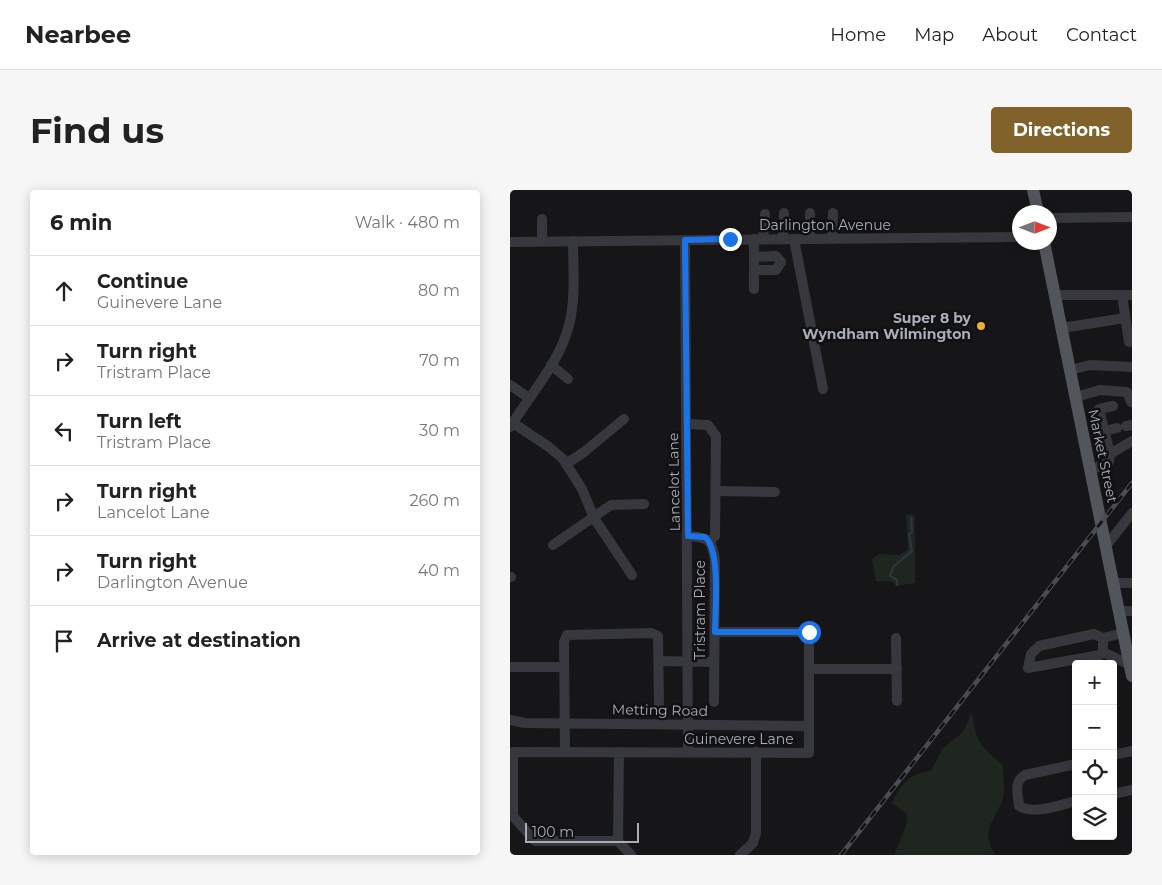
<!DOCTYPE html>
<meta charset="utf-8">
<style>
:root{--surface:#fff;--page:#f6f6f6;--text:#222;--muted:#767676;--line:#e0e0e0;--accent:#80622a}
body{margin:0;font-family:Montserrat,sans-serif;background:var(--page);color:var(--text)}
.controls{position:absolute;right:15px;bottom:15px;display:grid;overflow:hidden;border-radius:5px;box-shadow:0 2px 12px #0003}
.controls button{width:45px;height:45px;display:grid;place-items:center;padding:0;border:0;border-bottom:1px solid var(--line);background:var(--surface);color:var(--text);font:25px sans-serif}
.compass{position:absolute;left:502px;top:15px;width:45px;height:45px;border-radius:50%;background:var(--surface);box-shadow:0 2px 12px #0003;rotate:90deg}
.scale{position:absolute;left:15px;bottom:12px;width:114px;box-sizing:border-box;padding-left:5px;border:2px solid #a8adb8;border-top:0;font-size:14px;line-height:18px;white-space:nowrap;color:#a8adb8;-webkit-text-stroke:4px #111113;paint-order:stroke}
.stop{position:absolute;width:15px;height:15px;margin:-11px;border:4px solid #1a73e8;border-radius:50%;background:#fff}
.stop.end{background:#1a73e8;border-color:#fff;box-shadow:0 1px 5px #0008}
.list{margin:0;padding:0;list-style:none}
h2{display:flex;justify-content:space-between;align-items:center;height:65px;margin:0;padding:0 20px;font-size:21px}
h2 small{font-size:16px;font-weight:400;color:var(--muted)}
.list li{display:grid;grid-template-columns:32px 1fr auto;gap:15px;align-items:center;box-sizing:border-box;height:70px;padding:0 20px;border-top:1px solid var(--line)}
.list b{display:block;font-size:19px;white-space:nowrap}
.list p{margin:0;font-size:16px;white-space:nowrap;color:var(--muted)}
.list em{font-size:16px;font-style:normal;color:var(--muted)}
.icon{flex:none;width:28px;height:28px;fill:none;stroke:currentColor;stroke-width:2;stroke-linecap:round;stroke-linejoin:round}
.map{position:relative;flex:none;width:622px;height:665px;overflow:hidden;border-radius:5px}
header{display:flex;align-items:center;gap:30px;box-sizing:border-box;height:70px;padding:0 25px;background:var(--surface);border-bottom:1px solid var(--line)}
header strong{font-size:24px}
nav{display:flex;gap:28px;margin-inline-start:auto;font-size:18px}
.intro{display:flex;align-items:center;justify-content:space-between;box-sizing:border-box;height:120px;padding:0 30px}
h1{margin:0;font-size:35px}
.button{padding:12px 22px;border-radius:5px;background:var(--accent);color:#fff;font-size:18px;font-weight:700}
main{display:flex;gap:30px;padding:0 30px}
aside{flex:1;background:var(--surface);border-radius:5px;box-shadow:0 2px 12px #0003}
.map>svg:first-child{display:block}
.green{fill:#1e261f}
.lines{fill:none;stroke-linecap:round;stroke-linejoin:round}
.stream{stroke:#2c353c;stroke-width:2.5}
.minor{stroke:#37383d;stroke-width:10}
.major{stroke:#53555c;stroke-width:12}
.rail-casing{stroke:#4a4c52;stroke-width:4.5}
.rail{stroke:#111113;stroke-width:2.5;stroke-dasharray:8;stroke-linecap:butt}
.route{stroke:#1a73e8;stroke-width:6}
.poi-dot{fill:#f2b134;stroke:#111113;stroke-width:2}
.labels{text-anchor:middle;stroke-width:5;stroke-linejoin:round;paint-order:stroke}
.street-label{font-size:14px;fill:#a8adb8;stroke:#111113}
.poi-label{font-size:14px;font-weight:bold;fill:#a8adb8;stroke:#111113;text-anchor:end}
</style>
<header>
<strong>Nearbee</strong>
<nav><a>Home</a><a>Map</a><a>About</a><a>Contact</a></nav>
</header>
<div class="intro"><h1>Find us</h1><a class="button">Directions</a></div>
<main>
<aside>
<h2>6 min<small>Walk · 480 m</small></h2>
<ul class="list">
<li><svg class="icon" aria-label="ahead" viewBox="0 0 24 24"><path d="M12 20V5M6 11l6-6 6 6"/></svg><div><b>Continue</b><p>Guinevere Lane</p></div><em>80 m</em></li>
<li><svg class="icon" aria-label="right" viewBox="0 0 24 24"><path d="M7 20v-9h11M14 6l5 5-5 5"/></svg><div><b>Turn right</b><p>Tristram Place</p></div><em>70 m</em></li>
<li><svg class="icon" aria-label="left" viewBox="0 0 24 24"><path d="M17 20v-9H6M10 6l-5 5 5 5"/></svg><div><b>Turn left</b><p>Tristram Place</p></div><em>30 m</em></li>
<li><svg class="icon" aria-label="right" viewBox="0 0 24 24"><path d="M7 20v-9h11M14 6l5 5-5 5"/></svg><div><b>Turn right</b><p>Lancelot Lane</p></div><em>260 m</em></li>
<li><svg class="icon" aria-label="right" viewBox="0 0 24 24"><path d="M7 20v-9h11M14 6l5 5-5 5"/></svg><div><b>Turn right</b><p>Darlington Avenue</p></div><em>40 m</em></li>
<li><svg class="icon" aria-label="arrive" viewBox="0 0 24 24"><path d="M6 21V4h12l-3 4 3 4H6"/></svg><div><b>Arrive at destination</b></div></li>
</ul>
</aside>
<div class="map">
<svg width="622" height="665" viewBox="0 0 622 665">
<rect width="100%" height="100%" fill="#161618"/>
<g class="green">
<polygon points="400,324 405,326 405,393 385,396 383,392 366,391 362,369 369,364 390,365 398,359 396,326"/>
<path d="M462,522C465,551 471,557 493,575C493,586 496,601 492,611C484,633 470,639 485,665H384L396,636L397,624L382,613C390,595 400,583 421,581L432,559L453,542Z"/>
</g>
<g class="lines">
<polyline class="stream" points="387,395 387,390 380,386 384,376 402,361 399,345 402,342 401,328"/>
<g class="minor">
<polyline points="300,23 300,49"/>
<polyline points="540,28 622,27"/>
<polyline points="32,29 32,51"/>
<polyline points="244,49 244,99"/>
<polyline points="253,49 255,24"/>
<polyline points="273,49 274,23"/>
<polyline points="284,49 313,199"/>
<polyline points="322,49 323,23"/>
<polyline points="175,50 178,562"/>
<polyline points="0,52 510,47"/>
<polyline points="244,67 266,66 271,72 266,80 244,80"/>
<polyline points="545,105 622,105"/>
<polyline points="612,105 619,152"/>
<polyline points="552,138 615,128"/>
<polyline points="41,175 58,189"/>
<polyline points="560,180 580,175 622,177"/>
<polyline points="0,195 19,208"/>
<polyline points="566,207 590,200 617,202 621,212"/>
<polyline points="3,233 39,257 53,269 72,299 84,328 122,385"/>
<polyline points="177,234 198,235 206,246 205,346 200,351"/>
<polyline points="616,236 622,235"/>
<path d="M0,237C20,205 50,172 59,135C66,108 63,78 63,51"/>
<polyline points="594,241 607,238"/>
<polyline points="600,264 589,219 603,216"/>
<polyline points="56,274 74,262 114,229"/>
<polyline points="581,280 599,272 600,264 622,251"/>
<polyline points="206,301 265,302"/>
<path d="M178,346C199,348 201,348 205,370L204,512"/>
<polyline points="43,355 101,315 134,314"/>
<polyline points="596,356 622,323"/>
<polyline points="0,387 1,387"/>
<polyline points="603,393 622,393"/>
<polyline points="609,421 622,421"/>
<polyline points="386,448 387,511"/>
<polyline points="593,448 593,462 590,465 518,478 521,464 529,456 584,444 593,448 613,443"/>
<polyline points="593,462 620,475"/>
<polyline points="150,471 204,472"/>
<polyline points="0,477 54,477"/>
<polyline points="299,479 387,479"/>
<polyline points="0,530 15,533 299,536"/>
<polyline points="55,562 54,452 57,445 141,443 148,446 149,515"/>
<path d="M109,562L108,651H25L3,626V562C102,562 201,562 299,563V442H205"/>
<polyline points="603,565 622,561"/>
<path d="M566,574L515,585C503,592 508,604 509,616C524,625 550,615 566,611"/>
<polyline points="603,604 622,600"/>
<polyline points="108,651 121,665"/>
<polyline points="230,665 243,653 246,643 246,562"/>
</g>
<g class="major">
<polyline points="523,0 528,22"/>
<polyline points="534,52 622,486"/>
</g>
<defs>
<polyline id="rail" points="331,665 622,293"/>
</defs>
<use href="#rail" class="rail-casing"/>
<use href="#rail" class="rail"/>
</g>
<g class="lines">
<path class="route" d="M220,49L175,50L178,346L195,347C211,360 205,421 205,442H299"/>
</g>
<circle class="poi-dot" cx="471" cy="136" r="5"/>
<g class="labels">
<g class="street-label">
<text x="315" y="40">Darlington Avenue</text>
<text transform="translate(593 266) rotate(78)" y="5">Market Street</text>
<text transform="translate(164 292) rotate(-91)" y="5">Lancelot Lane</text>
<text transform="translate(190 420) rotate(-90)" y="5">Tristram Place</text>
<text transform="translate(150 520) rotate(1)" y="5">Metting Road</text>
<text x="229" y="554">Guinevere Lane</text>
</g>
<g class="poi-label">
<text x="461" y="133">Super 8 by<tspan x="461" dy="16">Wyndham Wilmington</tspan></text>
</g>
</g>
</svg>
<div class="controls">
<button>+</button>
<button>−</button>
<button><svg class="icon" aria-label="locate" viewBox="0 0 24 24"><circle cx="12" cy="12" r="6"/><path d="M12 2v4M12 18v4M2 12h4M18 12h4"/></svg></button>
<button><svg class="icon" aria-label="layers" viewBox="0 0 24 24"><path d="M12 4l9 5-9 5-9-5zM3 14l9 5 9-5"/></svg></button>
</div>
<svg class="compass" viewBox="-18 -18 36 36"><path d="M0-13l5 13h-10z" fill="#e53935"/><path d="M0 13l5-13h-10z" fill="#767676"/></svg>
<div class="scale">100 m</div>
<div class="stop" style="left:299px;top:442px"></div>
<div class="stop end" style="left:220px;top:49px"></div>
</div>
</main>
